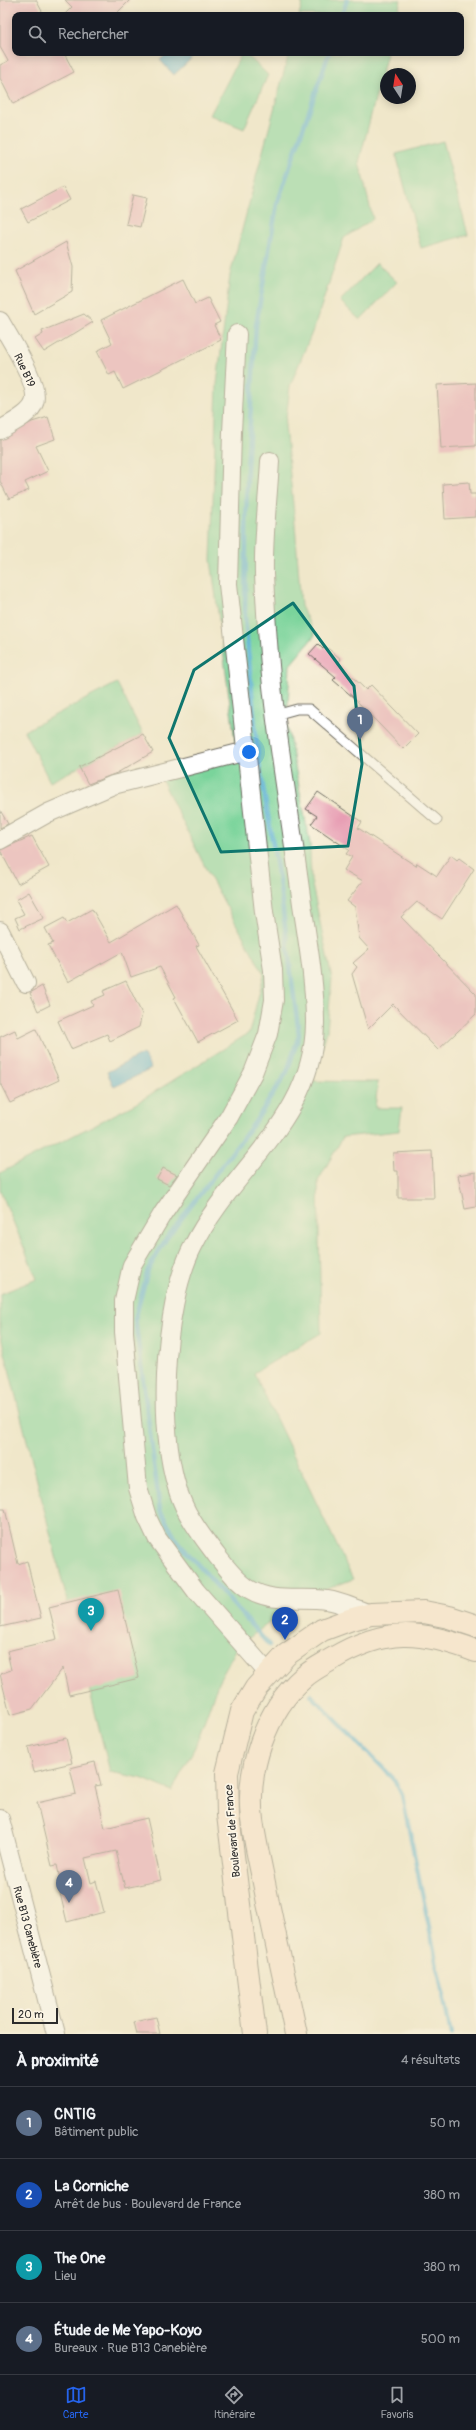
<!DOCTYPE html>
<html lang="fr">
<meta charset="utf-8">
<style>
:root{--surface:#171b24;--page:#20242c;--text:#f1f3f6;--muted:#9ea1a6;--line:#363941;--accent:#2563eb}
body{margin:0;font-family:Pangolin,sans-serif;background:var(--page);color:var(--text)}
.compass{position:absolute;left:380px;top:68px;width:36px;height:36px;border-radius:50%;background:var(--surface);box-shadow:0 2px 10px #0003;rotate:348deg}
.scale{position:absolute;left:12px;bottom:10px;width:46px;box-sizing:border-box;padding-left:4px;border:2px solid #2b2b2b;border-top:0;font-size:11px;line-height:14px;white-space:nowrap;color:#2b2b2b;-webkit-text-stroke:3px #fcf5e5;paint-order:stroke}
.you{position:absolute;left:249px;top:752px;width:14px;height:14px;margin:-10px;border:3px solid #fff;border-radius:50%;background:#1a73e8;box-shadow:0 0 0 6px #1a73e833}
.badge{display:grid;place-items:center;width:26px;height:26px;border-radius:50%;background:var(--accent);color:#fff;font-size:13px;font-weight:700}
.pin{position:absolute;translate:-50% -33px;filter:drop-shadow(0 1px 2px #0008)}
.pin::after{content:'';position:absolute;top:21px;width:14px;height:12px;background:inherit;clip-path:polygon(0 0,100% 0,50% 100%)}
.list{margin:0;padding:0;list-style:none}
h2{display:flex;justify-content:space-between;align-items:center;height:52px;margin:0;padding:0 16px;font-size:17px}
h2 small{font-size:13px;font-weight:400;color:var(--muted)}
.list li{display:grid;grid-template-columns:26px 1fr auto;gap:12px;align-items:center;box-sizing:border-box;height:72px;padding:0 16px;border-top:1px solid var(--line)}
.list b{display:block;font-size:15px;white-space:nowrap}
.list p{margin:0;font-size:13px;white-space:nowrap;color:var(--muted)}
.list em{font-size:13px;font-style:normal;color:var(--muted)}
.icon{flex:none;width:22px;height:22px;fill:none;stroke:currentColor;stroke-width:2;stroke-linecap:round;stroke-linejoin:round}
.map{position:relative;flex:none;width:476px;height:2034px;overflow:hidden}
.search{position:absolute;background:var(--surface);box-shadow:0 2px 10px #0003;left:12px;right:12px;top:12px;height:44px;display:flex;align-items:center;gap:10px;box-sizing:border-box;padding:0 14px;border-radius:8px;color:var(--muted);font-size:15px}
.sheet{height:340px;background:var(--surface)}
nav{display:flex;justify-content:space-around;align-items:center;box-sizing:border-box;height:56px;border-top:1px solid var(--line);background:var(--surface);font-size:11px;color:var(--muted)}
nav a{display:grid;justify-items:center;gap:2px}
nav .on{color:var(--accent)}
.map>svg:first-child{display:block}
.green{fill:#7ad49b;stroke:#528063}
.water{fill:#56b0d4;stroke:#406e80}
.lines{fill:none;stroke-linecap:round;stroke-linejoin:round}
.stream{stroke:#56b0d4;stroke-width:4.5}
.building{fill:#e79cb3}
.lane-casing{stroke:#706d63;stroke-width:11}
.street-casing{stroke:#706d63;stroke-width:20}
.secondary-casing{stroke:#706d63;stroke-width:24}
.lane{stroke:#fff;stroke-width:9}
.street{stroke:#fff;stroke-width:18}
.secondary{stroke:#fce5d0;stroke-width:22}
.marked{fill:none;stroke:#0f766e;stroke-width:3;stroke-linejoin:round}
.labels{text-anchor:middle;stroke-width:3.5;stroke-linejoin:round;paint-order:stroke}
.street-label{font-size:11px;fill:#2b2b2b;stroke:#fcf5e5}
</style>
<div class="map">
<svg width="476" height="2034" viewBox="0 0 476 2034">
<rect width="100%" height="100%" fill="#fcf5e5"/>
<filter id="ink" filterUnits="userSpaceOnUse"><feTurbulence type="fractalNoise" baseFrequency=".025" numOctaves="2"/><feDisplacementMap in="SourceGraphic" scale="8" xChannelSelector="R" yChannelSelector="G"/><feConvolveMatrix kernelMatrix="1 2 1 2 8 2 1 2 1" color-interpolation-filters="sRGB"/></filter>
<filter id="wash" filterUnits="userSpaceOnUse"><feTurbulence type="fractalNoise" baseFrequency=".012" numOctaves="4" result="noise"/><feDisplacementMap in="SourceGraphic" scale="16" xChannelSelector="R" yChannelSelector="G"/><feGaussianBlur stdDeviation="0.9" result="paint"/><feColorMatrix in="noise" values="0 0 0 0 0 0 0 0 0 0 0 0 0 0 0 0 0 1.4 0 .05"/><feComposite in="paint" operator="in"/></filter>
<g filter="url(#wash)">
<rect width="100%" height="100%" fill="#f0e7ca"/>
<g class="green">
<polygon points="303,0 401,0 397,15 299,15"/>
<polygon points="242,53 245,53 268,75 244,129 210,115"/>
<polygon points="289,53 387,53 359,162 373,219 344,238 315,325 290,386 285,426 295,523 301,606 315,635 290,665 287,725 310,844 311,880 332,979 327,1031 313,1081 378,1082 375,1108 402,1108 399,1131 343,1137 318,1181 321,1333 254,1373 353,1579 300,1600 238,1646 218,1683 195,1747 172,1791 141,1778 110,1772 0,1333 0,1294 37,1279 0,1190 0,1173 135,1104 249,1033 264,974 209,875 157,770 236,748 211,560 217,384 230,275"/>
<polygon points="443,141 468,235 421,248 396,154"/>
<polygon points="377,263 397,282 360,320 340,301"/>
<polygon points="117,683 143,734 50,782 24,731"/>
</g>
<g class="water">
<polygon points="168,53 197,53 174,75 160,60"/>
<polygon points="143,1054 151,1069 114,1087 107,1072"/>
</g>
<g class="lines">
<g class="stream">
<polyline points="342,15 347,0"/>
<polyline points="269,1645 177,1541 160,1510 135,1319 148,1270 166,1239 255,1122 287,1072 299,1035 279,880 258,757 245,617 247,470 256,325 277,204 329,53"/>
<polyline points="311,1695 394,1779 402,1795 451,2034"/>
</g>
</g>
<g id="blocks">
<g class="building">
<polygon points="0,0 36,0 44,15 15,15 15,53 64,53 74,72 13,104 0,78 0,65 8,61 0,47"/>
<polygon points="65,0 130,0 115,15 64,15 72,7"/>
<polygon points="63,187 70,200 28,222 21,209"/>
<polygon points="133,195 147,198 140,227 126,224"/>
<polygon points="66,242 73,267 72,292 34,314 15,271"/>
<polygon points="183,279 195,304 208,298 220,322 214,325 221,340 123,389 115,372 109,375 97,351 112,343 101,320"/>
<polygon points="84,314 93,322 44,352 35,339 43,334 42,331"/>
<polygon points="476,383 476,446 441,448 437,385"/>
<polygon points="48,417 55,439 36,446 48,471 25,482 29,490 9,499 0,481 0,440 32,422"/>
<polygon points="469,482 470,494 476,494 476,517 445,519 443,484"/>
<polygon points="318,644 323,649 325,646 341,659 338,663 366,690 371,685 418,734 403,749 354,698 333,680 336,677 309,654"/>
<polygon points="143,734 153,752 117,773 88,784 79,767"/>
<polygon points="318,792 362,822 358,828 416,866 417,863 437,876 451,855 457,860 459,858 474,869 442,919 417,902 401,917 476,994 476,1014 438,1050 393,1004 368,1029 352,974 357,967 353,963 369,949 359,938 355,907 347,901 363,881 344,870 352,857 346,854 349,850 311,824 317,816 306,809"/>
<polygon points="0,810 8,824 0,828"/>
<polygon points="32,836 49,867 18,884 0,850"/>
<polygon points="29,892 44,918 20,929 15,918 24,914 16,900"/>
<polygon points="176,904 199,945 196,946 238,1020 198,1042 174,998 176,997 160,967 131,977 122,952 68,982 48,945 53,943 45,928 64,918 67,923 92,909 111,942"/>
<polygon points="126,981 142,1014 139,1027 110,1041 107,1034 71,1049 58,1021 93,1005 91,1001 105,995 103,991"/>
<polygon points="42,986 50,1005 38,1011 30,993"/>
<polygon points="36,1029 59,1080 10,1103 0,1083 0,1037 15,1030 18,1038"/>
<polygon points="432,1151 434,1198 398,1198 398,1171 394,1171 393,1153"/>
<polygon points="163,1168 177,1175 169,1185 157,1179"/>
<polygon points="476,1172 476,1207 465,1209 458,1175"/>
<polygon points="0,1509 5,1509 18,1564 27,1561 41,1618 0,1627"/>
<polygon points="118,1590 139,1678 69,1695 63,1668 32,1709 10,1715 0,1674 11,1670 7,1651 57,1639 49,1607"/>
<polygon points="66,1738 72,1763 34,1772 28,1747"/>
<polygon points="95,1762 101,1785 95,1786 105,1828 147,1818 161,1880 125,1888 116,1851 85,1858 91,1883 96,1881 104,1912 67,1922 59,1889 62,1889 57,1865 52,1866 37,1803 76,1794 70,1768"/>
<polygon points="156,2017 160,2034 137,2034 134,2022"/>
</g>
</g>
</g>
<g filter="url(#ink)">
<use href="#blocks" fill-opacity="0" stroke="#706d63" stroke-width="1"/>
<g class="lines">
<defs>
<polyline id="lane" points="275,715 297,709 309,709 437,820"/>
<g id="street">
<path d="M0,321C9,338 41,385 34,403C30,415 10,424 0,430"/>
<polyline points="237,334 232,432 228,584 264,912 273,970 274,1000 268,1034 253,1073 229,1117 163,1213 132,1265 124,1301 124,1332 138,1488 147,1517 157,1538 196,1591 268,1673"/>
<path d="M270,461C268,499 263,537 264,574C266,621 270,674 276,720C284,781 294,843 302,904C308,944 315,983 315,1023C314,1119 232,1168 193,1246C162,1306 155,1444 184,1506C192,1524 205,1540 217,1556C226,1567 236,1581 249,1589C273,1604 301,1596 327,1600C342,1602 357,1610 371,1614"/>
<polyline points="0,840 48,813 113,785 247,751"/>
<polyline points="0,931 26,983"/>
<polyline points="0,1819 56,2034"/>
</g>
<g id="secondary">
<polyline points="255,2034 228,1815 227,1773 242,1711 256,1688 286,1655 322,1630 349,1620 371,1614 424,1612 449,1617 476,1626"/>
<path d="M296,2034C287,1990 277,1947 268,1903C263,1876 256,1848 252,1820C246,1771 265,1710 304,1677C312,1670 322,1665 332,1659C385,1627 420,1630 476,1651"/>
</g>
</defs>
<use href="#lane" class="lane-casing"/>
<use href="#street" class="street-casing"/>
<use href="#secondary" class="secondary-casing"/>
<use href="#lane" class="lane"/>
<use href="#street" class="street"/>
<use href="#secondary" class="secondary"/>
</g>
</g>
<path d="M0 0H476V2034H0ZM293,603L354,686L362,764L348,846L221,852L169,738L194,670Z" fill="#f0e7ca" fill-opacity=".55" fill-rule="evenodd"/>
<path class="marked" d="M293,603L354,686L362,764L348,846L221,852L169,738L194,670Z"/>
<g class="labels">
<g class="street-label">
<text transform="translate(25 370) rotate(65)" y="4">Rue B19</text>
<text transform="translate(232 1831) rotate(-95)" y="4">Boulevard de France</text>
<text transform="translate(28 1927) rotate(75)" y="4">Rue B13 Canebière</text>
</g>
</g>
</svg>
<svg class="compass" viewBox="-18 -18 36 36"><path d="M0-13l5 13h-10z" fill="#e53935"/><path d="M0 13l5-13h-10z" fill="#9ea1a6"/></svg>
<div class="scale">20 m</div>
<div class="you"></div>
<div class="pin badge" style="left:360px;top:740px;background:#5c6f8a">1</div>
<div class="pin badge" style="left:285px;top:1640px;background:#1a4fb4">2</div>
<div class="pin badge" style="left:91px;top:1631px;background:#0f9aa8">3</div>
<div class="pin badge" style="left:69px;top:1903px;background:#5c6f8a">4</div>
<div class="search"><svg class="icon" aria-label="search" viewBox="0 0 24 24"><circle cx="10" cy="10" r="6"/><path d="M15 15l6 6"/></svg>Rechercher</div>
</div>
<section class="sheet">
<h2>À proximité<small>4 résultats</small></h2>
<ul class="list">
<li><span class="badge" style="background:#5c6f8a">1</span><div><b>CNTIG</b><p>Bâtiment public</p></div><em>50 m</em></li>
<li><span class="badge" style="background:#1a4fb4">2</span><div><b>La Corniche</b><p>Arrêt de bus · Boulevard de France</p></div><em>380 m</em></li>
<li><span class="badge" style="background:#0f9aa8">3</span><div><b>The One</b><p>Lieu</p></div><em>380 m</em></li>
<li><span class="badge" style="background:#5c6f8a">4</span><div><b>Étude de Me Yapo-Koyo</b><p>Bureaux · Rue B13 Canebière</p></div><em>500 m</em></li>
</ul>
</section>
<nav>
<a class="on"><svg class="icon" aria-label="map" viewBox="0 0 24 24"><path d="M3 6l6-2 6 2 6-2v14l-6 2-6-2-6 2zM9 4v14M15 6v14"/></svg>Carte</a>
<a><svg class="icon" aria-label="directions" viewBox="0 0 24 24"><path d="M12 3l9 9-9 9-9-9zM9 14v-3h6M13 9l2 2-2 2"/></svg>Itinéraire</a>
<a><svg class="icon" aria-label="saved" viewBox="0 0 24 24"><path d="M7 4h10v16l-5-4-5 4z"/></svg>Favoris</a>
</nav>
